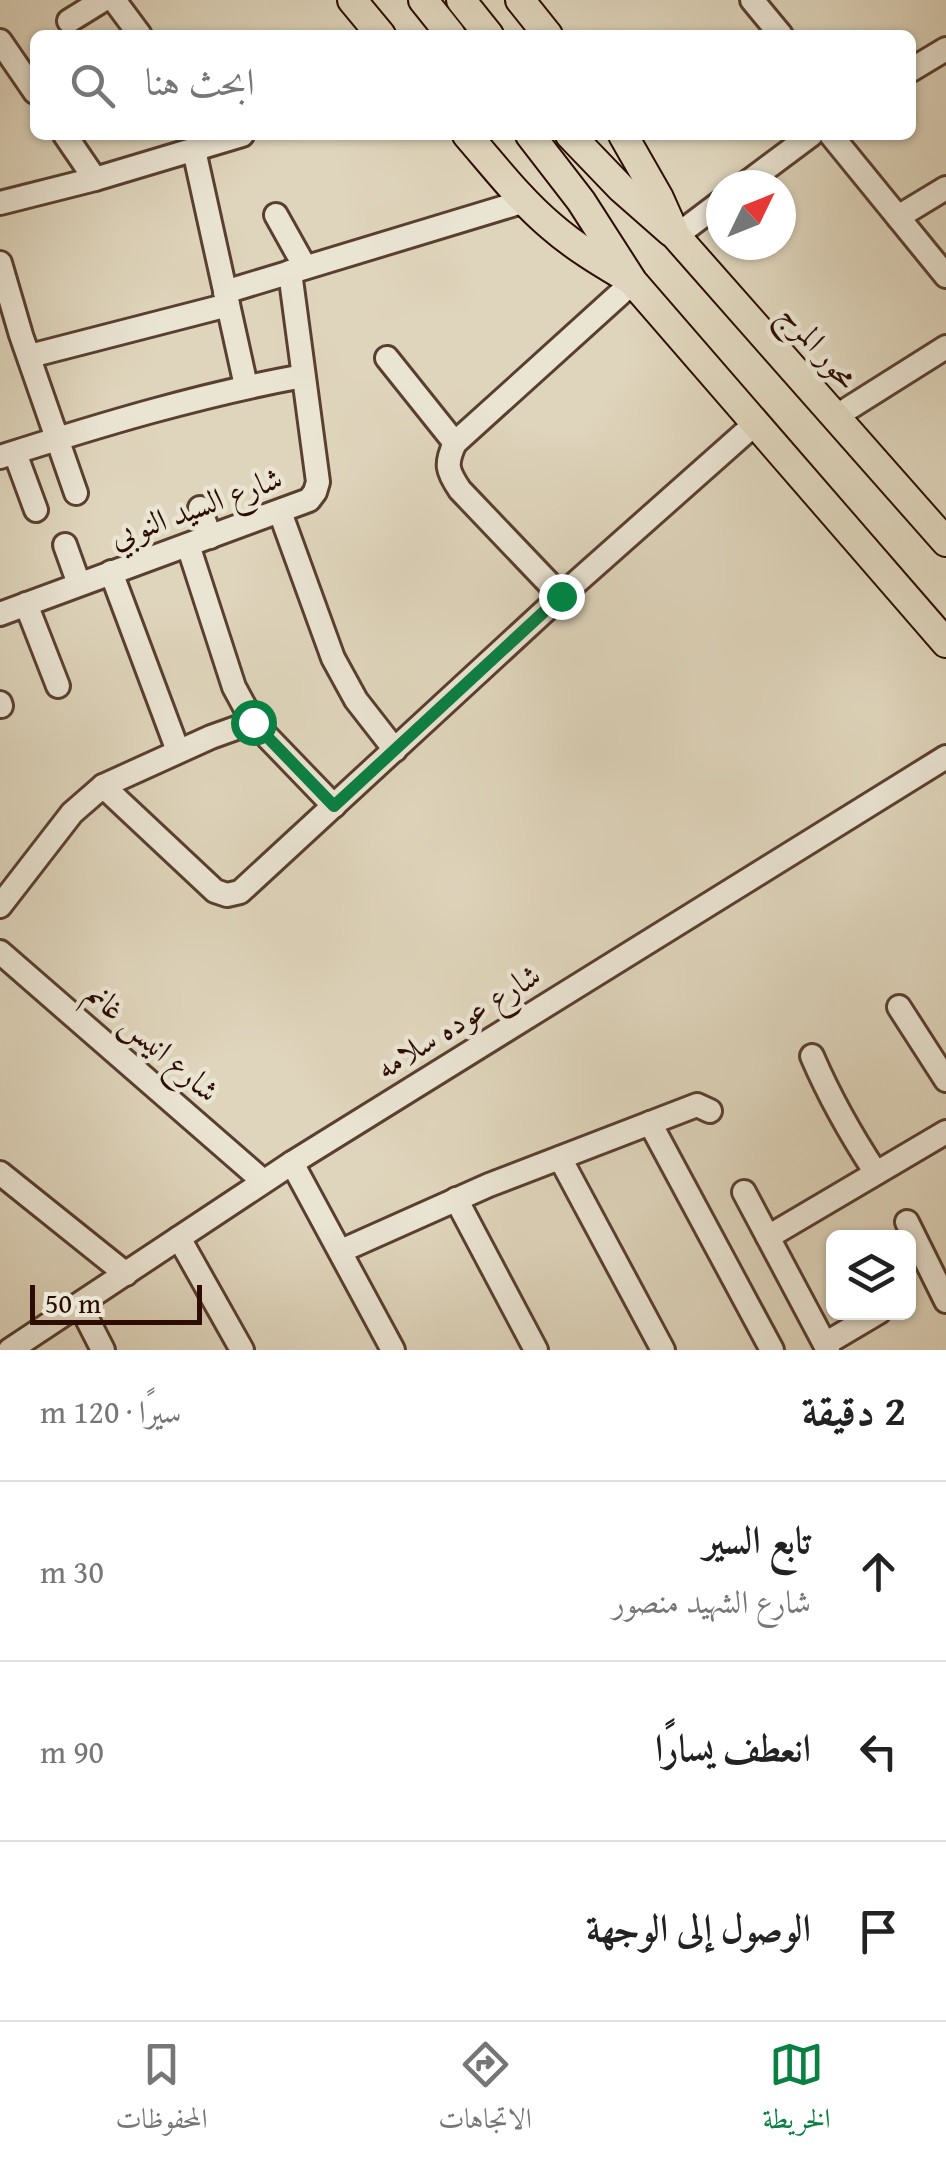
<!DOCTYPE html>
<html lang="ar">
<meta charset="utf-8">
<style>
:root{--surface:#fff;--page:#f6f6f6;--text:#222;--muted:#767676;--line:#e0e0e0;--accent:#0b8043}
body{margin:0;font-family:"Gentium Book Plus",Amiri,serif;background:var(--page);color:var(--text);direction:rtl}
.controls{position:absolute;right:30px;bottom:30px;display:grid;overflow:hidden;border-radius:15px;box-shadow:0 2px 8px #0004}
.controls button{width:90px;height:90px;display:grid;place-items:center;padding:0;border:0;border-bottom:2px solid var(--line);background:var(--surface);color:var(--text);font:50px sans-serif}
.compass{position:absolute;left:706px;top:170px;width:90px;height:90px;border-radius:50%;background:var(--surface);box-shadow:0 2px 8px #0004;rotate:47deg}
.scale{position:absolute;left:30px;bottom:25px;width:172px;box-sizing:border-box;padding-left:10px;border:5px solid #2d0d02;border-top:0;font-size:28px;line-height:35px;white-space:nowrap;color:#2d0d02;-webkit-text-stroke:8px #eae4d3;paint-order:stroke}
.stop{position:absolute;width:30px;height:30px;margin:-22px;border:8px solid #0b8043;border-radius:50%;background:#fff}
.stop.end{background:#0b8043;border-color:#fff;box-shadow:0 2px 10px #0008}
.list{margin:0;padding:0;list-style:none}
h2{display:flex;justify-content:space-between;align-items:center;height:130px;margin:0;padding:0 40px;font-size:42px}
h2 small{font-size:32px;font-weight:400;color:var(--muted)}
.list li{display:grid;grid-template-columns:65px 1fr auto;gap:30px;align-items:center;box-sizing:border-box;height:180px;padding:0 40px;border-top:2px solid var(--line)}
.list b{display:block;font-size:38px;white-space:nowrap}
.list p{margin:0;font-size:32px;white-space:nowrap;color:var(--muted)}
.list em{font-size:32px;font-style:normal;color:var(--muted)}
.icon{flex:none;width:55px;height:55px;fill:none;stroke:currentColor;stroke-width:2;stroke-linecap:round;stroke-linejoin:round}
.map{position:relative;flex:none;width:946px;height:1350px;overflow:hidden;direction:ltr}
.search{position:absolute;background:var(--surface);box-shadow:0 2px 8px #0004;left:30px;right:30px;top:30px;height:110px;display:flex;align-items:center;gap:25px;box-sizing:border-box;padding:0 35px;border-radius:15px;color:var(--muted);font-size:38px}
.sheet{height:670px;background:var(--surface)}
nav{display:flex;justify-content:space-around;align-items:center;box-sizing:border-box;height:140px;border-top:2px solid var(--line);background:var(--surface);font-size:28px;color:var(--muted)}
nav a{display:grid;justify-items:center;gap:5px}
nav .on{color:var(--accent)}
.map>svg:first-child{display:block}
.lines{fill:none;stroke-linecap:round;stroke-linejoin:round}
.minor-casing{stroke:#5a3f30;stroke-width:28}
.major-casing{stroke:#2d0d02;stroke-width:32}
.minor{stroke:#eae4d3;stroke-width:22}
.major{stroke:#dfd5bc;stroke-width:28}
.route{stroke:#0b8043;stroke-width:12}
.labels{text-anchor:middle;stroke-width:9;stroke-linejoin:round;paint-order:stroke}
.street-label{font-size:32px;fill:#2d0d02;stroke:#eae4d3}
</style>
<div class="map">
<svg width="946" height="1350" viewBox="0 0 946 1350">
<rect width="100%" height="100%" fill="#dfd5bc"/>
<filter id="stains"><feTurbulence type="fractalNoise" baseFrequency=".002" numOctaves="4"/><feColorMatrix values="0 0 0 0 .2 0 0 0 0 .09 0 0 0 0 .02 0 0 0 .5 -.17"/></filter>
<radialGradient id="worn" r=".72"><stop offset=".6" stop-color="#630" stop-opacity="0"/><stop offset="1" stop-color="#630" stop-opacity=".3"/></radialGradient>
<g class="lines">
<defs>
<g id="minor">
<polyline points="114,0 140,35"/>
<polyline points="752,0 781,35"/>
<polyline points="69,21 103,0"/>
<polyline points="0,41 35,92"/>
<polyline points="911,70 946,49"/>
<polyline points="65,135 95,179"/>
<polyline points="831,135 946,276"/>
<polyline points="194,150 246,386"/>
<polyline points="744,185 811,135"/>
<polyline points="0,203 95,179 242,135"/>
<polyline points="276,215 305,267"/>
<polyline points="898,217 946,188"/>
<polyline points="676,236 721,202"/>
<polyline points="0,263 21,335 76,493"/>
<polyline points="225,292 525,201"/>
<polyline points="30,356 228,305"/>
<polyline points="387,358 455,443"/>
<polyline points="835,417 946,347"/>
<polyline points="15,453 36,510"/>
<path d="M0,457C100,425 199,395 303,376"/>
<polyline points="200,508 210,537"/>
<polyline points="280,512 333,658 356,700 395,750"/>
<polyline points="65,545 79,584"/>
<polyline points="188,545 234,687 253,722 334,806"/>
<polyline points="111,572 178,751"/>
<path d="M561,596L460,490C447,471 445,464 455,443L633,282"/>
<polyline points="26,604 58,686"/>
<polyline points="0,614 309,500 315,492 318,482 290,272"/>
<polyline points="0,703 1,706"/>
<polyline points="103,786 215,891 227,895 240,892 561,596 757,422"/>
<polyline points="0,906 72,813 103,786 211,737 253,722"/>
<polyline points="0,952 263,1181"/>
<polyline points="899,1007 946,1080"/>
<path d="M812,1056C830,1098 851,1135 876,1173"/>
<polyline points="650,1123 772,1350"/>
<polyline points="560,1158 663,1350"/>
<polyline points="292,1163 393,1350"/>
<polyline points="0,1173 126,1274"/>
<polyline points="744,1192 828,1350"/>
<polyline points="456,1199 536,1350"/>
<polyline points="907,1222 946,1301"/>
<polyline points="768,1237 946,1132"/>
<polyline points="179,1238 242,1350"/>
<polyline points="341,1251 489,1185 697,1105 710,1111"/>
<polyline points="80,1305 103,1350"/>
<polyline points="825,1344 879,1312"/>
<polyline points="10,1350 292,1163 946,757"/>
</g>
<g id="major">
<polyline points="352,0 381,35"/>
<polyline points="423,0 451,35"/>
<polyline points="461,0 489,35"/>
<polyline points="520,0 548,35"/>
<path d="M467,135C494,166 520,200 551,226C575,247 602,263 629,279"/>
<polyline points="530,135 581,201 633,282 946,643"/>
<polyline points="570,135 621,188 671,232"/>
<polyline points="623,135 659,198 676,236 946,542"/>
</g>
</defs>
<use href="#minor" class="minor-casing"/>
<use href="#major" class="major-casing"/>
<use href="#minor" class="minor"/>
<use href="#major" class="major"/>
</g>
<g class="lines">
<polyline class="route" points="253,722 334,806 561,596"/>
</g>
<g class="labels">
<g class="street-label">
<text transform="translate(819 346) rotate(49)" y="11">محور المرج</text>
<text transform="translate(196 507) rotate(-20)" y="11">شارع السيد النوبي</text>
<text transform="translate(458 1021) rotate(-32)" y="11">شارع عوده سلامه</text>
<text transform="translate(153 1042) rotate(41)" y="11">شارع انيس غانم</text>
</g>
</g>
<rect width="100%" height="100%" filter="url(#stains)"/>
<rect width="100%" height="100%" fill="url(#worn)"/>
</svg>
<div class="controls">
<button><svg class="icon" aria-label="layers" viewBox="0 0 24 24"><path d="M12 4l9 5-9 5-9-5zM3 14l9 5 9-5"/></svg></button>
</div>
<svg class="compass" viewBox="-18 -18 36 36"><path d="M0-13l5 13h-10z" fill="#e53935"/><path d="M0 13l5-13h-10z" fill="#767676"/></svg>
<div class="scale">50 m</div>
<div class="stop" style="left:253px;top:722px"></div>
<div class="stop end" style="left:561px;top:596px"></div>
<div class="search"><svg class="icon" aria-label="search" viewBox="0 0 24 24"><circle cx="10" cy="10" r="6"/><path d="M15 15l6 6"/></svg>ابحث هنا</div>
</div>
<section class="sheet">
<h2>2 دقيقة<small>سيرًا · 120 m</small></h2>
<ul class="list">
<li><svg class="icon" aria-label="ahead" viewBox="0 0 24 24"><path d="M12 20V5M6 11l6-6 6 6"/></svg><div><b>تابع السير</b><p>شارع الشهيد منصور</p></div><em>30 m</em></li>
<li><svg class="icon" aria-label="left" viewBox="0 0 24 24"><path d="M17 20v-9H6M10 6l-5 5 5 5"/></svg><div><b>انعطف يسارًا</b></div><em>90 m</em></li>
<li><svg class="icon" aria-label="arrive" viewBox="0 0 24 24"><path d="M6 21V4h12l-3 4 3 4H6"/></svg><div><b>الوصول إلى الوجهة</b></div></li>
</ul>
</section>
<nav>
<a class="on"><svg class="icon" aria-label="map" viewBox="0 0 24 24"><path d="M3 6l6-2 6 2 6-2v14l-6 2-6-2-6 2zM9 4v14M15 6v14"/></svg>الخريطة</a>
<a><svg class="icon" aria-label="directions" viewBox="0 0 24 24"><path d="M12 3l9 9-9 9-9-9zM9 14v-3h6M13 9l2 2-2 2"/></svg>الاتجاهات</a>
<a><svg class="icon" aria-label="saved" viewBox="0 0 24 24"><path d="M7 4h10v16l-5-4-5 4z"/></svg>المحفوظات</a>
</nav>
